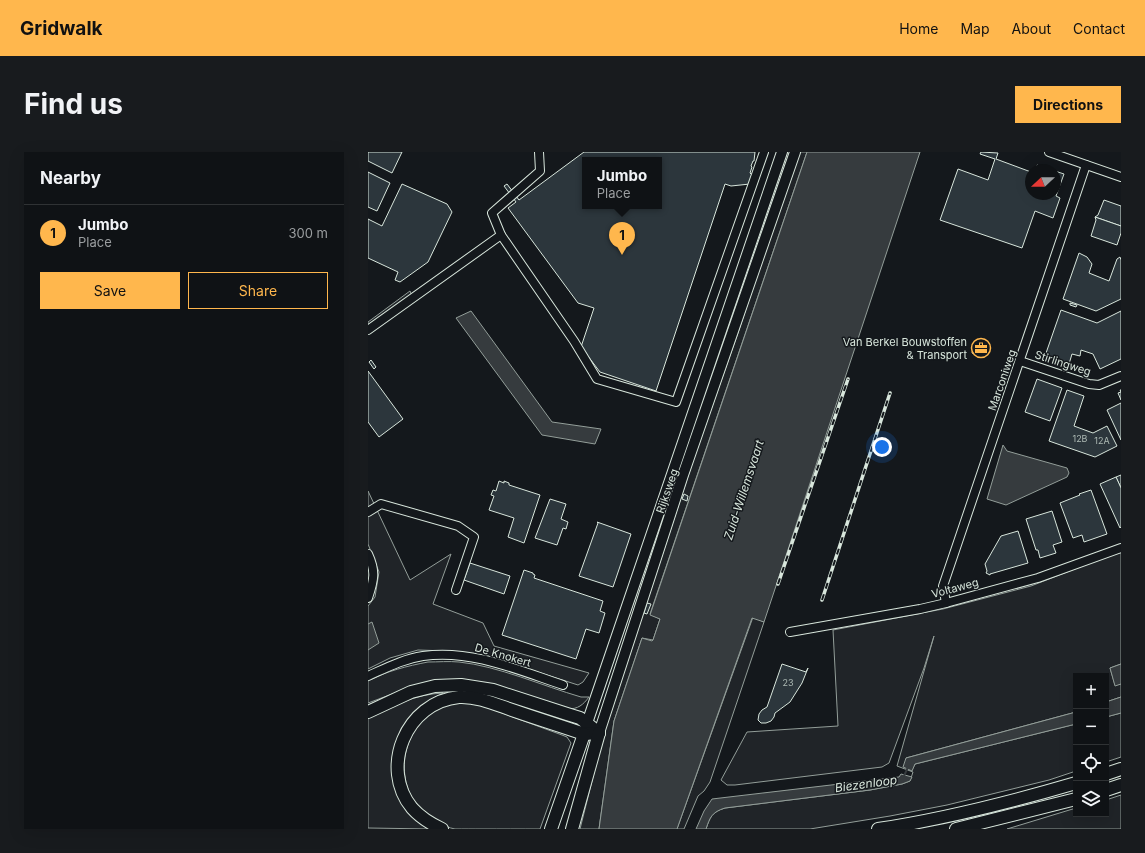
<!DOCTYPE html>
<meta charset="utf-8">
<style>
:root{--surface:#0f1215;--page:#181b1e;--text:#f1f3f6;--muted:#9b9ea0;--line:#2f3234;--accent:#ffb74d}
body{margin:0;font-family:Inter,sans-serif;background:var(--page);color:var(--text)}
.controls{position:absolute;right:12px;bottom:12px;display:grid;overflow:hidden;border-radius:0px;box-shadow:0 4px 16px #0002}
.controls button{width:36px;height:36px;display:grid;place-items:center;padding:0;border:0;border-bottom:1px solid var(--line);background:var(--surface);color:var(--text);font:20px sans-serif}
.compass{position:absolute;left:657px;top:12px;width:36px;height:36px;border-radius:50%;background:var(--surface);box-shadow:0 4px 16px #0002;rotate:248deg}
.you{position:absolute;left:514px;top:295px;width:14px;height:14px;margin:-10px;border:3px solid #fff;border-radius:50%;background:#1a73e8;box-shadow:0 0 0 6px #1a73e833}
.badge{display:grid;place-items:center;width:26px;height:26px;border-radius:50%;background:var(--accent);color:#111;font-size:13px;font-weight:700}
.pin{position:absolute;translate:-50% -33px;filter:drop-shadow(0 1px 2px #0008)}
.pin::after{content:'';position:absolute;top:21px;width:14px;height:12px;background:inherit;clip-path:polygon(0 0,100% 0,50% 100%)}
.popup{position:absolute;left:214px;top:5px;width:80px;height:52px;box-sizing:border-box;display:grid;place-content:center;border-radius:0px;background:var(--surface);filter:drop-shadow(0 1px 3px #0005);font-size:13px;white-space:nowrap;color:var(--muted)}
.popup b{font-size:15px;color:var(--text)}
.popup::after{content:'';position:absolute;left:50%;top:100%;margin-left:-8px;border:8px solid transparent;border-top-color:var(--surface)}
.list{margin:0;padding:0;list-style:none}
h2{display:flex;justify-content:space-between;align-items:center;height:52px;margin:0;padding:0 16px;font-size:17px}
h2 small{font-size:13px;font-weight:400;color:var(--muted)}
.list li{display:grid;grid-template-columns:26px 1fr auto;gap:12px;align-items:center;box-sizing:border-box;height:56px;padding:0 16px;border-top:1px solid var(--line)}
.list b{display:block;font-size:15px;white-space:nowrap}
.list p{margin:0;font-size:13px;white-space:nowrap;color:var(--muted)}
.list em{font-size:13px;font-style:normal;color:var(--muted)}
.actions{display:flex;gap:8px;padding:12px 16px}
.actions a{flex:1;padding:9px 0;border:1px solid var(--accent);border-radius:0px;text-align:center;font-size:14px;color:var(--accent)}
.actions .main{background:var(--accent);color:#111}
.icon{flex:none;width:22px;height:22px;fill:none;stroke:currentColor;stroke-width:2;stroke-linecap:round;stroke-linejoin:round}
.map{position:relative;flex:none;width:753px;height:677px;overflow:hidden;border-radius:0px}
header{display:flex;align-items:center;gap:24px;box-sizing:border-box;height:56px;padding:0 20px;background:var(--accent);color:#111}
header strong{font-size:19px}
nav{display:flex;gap:22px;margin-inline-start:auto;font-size:14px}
.intro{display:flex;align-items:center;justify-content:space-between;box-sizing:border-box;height:96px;padding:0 24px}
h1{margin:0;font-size:28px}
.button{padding:10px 18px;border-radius:0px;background:var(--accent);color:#111;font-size:14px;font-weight:700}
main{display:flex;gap:24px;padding:0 24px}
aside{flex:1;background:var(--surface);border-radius:0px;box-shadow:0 4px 16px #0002}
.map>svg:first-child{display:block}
.green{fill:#202428;stroke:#939e99}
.water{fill:#363b3e;stroke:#939e99}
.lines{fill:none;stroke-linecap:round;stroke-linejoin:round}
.stream{stroke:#363b3e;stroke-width:2}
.building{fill:#2c363c;stroke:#d8e6dc;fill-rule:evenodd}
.minor-casing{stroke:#d8e6dc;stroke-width:10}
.major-casing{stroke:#d8e6dc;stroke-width:12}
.highway-casing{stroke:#d8e6dc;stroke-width:14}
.minor{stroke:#14181c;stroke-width:8}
.major{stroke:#14181c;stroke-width:10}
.highway{stroke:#14181c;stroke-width:12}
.rail-casing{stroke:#d8e6dc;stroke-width:3.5}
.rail{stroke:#14181c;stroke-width:2;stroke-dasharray:6;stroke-linecap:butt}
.labels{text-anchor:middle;stroke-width:3;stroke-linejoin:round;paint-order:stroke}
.number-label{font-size:9px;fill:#adbab4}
.poi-label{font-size:11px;fill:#d8e6dc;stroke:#14181c;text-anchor:end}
.street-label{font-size:11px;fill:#d8e6dc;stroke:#14181c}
.water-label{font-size:12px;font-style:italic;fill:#d8e6dc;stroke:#14181c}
</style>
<header>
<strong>Gridwalk</strong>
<nav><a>Home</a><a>Map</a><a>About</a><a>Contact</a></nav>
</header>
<div class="intro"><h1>Find us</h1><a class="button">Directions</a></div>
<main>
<aside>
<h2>Nearby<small></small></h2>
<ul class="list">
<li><span class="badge">1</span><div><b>Jumbo</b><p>Place</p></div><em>300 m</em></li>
</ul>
<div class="actions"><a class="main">Save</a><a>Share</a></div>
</aside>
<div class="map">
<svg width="753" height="677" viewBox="0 0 753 677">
<rect width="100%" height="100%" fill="#14181c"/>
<g class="green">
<polygon points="432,0 439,0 282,462 292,467 285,488 274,486 246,569 231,677 212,677 236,581 327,303 370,181 415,46"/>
<polygon points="42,139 44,144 0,178 0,170"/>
<polygon points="0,339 42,428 83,402 65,452 115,471 126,494 221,521 215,530 210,533 120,504 81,499 50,498 22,506 0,517 0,454 7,445 11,420 0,392"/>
<path d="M753,399V512L742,516L747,533L753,532V545L738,550V524H708V560L538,606L544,618L547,612L708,572V619L681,628L579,653L522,664L442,677H338C342,665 344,660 357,656L502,638L534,632L542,629L545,620L529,614L566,484L556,516L521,611L514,615L367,633H359L353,628L379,580L470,574L465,478L575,457L663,434Z"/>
<polygon points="385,465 396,470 342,630 336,639 330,644 316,677 309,677"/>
<path d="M60,510C70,510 81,509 91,510C130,514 175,534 213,545H221C215,553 210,557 200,557L91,528L51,532L0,551V529C19,519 39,514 60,510Z"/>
<path d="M75,541L62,548L49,559L26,626L63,677L0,676V565C25,554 48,542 75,541Z"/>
<path d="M102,551L115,554L194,583L199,585L203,591L172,677C152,677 133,677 114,677C105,677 95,677 87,677C81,676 75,673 70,671C62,667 56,662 51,656C25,625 35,576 69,557C79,551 91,551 102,551Z"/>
<polygon points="753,561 753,605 738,610 738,565"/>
<polygon points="753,643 753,677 639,677 708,656 708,662 738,662 738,648"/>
</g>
<g class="water">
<polygon points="439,0 552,0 396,470 384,466 309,677 231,677 246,569 274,486 284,489 285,488 292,467 282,463"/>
<polygon points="103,159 184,270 233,277 227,292 174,283 88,166"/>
<polygon points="635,293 639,299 699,316 701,321 699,325 638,353 619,347"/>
<polygon points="4,470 11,491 0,498 0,472"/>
<polygon points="753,512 753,532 747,534 742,516"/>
<polygon points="753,545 753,561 738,565 738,550"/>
<polygon points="708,560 708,572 547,612 544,619 535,615 538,606"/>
<path d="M533,622L544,625L542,629L534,632L502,638L357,656C344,660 342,665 338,677H328L336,659L344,647L531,625Z"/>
</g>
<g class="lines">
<polyline class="stream" points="536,624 540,615"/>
</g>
<g class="building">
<polygon points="0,0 34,0 24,21 0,9"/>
<path d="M216,0H387L386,9H385L383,14L384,15L382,21L384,23L382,32L363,34L357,32L288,239L232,220L213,195L226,156L210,151L140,56L148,50L136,34L139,32L151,48ZM217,8H291V54H217Z"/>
<polygon points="613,0 630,1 628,7 663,20 663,42 687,42 687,19 696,22 688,44 692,46 685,66 667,59 654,96 572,68 590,17 620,28 627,7 612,2"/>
<polygon points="669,13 683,18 667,18"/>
<polygon points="0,20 22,31 9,59 0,55"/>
<polygon points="34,32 79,52 84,60 60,110 32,130 27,128 30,120 0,106 0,67 14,74"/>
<polygon points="736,48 753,54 753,74 727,65 730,63"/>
<polygon points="727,65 753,74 753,81 749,93 723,84 728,68"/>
<polygon points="711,101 719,105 724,112 721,121 741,129 749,107 752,105 753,108 753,147 728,159 695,147"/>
<polygon points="702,151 709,153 708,155 702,153"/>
<polygon points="693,158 729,171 753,159 753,207 732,217 725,202 713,198 712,204 704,202 701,212 677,204"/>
<polygon points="608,189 620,193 616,205 604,201"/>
<polygon points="3,208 8,215 6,217 1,210"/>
<polygon points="0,219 35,267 11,285 0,270"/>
<polygon points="669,227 694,236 682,269 657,260"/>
<polygon points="699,238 716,244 706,274 725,281 739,274 749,294 727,305 681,289"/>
<polygon points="752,238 753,238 753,248 750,241 753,240"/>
<polygon points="753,251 753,288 739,258"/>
<polygon points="753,323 753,336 748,325"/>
<polygon points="748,325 753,336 753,375 752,376 732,332"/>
<polygon points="131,329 136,331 136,329 141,331 141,333 172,343 156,391 140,385 146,366 121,358 126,344 123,343 125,338 128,339"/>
<polygon points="723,338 739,382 716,390 714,383 705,386 692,351 712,343 711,342"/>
<polygon points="316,342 320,344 319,349 314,347"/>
<polygon points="182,347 198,352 193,367 200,370 198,377 195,376 189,393 167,386"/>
<polygon points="684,359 694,390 685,393 688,401 672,406 670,398 668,398 658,367"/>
<polygon points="229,370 263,382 245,435 211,424 230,371"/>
<polygon points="650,379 660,411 622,422 622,423 618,421 619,419 617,412 633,384"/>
<polygon points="102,411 142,424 136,442 96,428"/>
<polygon points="156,418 165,421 165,422 167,423 166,426 235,449 232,459 237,461 231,481 218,477 208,507 134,483"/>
<polygon points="279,451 283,452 279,462 276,461"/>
<polygon points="414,512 438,520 440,516 434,531 422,550 407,561 406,565 403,569 398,571 393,571 390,568 391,562 394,558 399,555"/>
</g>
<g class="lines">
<defs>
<g id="minor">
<polyline points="681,0 753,25"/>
<polyline points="133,83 124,61 172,19 171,0"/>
<polyline points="0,178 133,83 206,189 229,227 308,250 396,0"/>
<polyline points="652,209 721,232 731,233 753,224"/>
<polyline points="0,360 13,352 90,374 106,385 88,438"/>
<path d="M0,402C8,419 6,428 0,446"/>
<polyline points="578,451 575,434 718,13"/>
<polyline points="422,480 552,457 578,451 670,426 753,396"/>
<path d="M0,524C18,516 35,507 55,504C103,497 150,518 195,533"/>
</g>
<g id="major">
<polyline points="217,577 414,0"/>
<polyline points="231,581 315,323 427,0"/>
</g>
<g id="highway">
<polyline points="0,560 43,540 67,534 93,533 125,538 199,562 212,566 231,581"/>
<polyline points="738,622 753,617"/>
<polyline points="738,638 753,633"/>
<path d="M74,677C63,672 52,665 44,656C11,616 38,550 91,545C110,544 129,553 147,559C170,567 193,574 216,582L231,581"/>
<polyline points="183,677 216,582"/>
<polyline points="204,677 231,581"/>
<path d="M510,677C577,667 643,650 708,631"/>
<polyline points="588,677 708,647"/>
</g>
</defs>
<use href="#minor" class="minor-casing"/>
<use href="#major" class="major-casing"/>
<use href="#highway" class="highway-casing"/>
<use href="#minor" class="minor"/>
<use href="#major" class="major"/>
<use href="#highway" class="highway"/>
<defs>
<g id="rail">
<polyline points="410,432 480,227"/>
<polyline points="454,448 522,241"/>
</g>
</defs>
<use href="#rail" class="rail-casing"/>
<use href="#rail" class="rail"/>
</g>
<defs>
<symbol id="office-ring" viewBox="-11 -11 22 22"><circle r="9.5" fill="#14181c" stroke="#ffb74d" stroke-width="1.5"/><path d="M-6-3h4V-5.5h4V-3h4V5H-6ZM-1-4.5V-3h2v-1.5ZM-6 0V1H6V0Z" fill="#ffb74d"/></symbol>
</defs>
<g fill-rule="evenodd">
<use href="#office-ring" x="602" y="185" width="22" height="22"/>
</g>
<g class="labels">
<g class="number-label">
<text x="712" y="290">12B</text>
<text x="734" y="292">12A</text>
<text x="420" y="534">23</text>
</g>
<g class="poi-label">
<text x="599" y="194">Van Berkel Bouwstoffen<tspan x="599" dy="13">&amp; Transport</tspan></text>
</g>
<g class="street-label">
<text transform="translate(695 211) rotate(18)" y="4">Stirlingweg</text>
<text transform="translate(634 228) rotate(-71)" y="4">Marconiweg</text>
<text transform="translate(299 339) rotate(-71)" y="4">Rijksweg</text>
<text transform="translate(587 436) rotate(-15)" y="4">Voltaweg</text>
<text transform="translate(135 503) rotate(16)" y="4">De Knokert</text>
</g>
<g class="water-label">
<text transform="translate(376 338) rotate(-72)" y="4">Zuid-Willemsvaart</text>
<text transform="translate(498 632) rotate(-8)" y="4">Biezenloop</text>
</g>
</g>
</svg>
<div class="controls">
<button>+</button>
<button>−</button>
<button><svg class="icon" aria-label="locate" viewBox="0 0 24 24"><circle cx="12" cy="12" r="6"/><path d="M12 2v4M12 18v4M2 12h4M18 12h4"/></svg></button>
<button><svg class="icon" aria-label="layers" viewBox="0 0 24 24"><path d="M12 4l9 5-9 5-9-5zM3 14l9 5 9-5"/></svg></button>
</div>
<svg class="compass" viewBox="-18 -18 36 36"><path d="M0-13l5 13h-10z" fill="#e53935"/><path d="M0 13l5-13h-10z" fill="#9b9ea0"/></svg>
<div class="you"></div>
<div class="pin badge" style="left:254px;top:103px">1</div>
<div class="popup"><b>Jumbo</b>Place</div>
</div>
</main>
